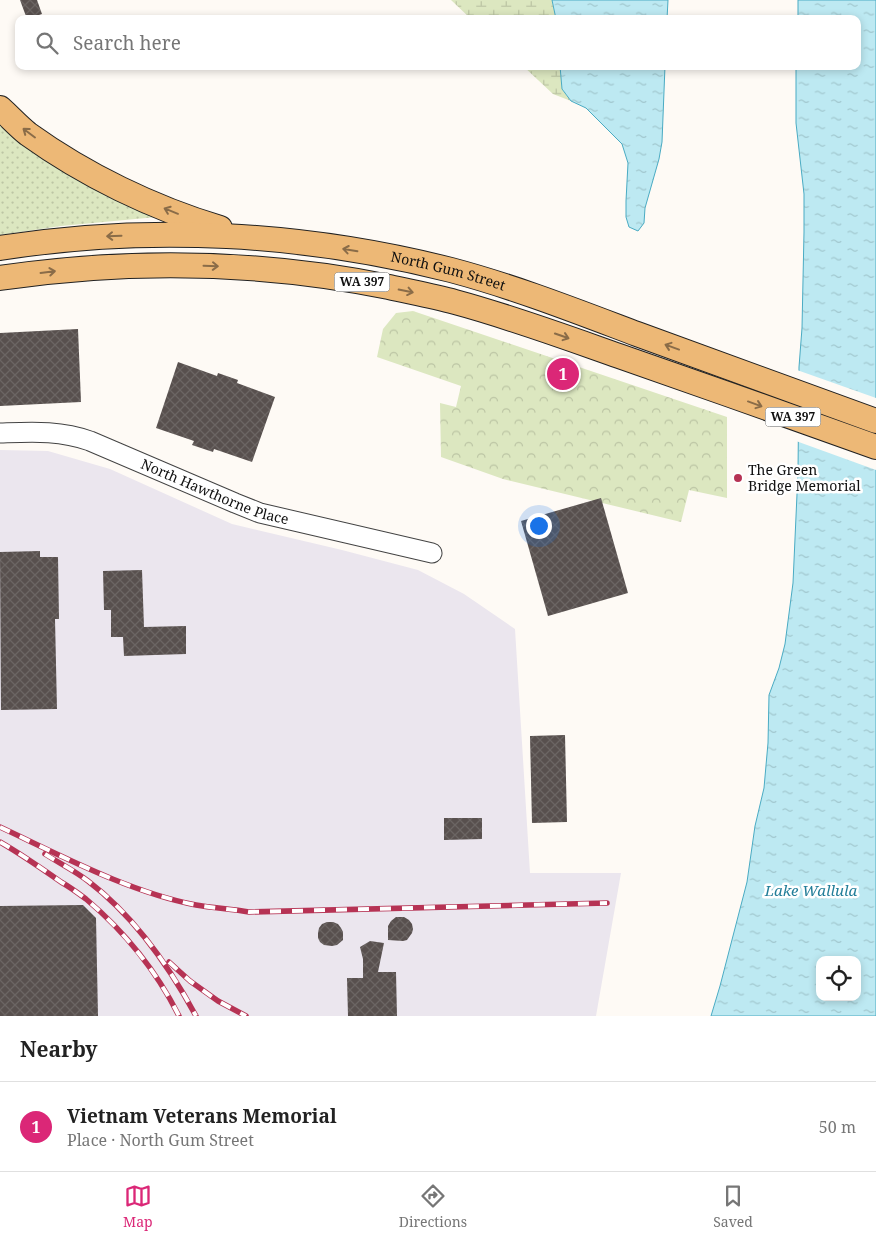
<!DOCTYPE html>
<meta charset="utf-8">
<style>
:root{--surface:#fff;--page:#f6f6f6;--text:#222;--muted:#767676;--line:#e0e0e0;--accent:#db2777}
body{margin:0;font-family:"Noto Serif",serif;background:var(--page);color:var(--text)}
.controls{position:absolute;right:15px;bottom:15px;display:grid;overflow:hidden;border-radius:10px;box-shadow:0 2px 8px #0003}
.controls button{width:45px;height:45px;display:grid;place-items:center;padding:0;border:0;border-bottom:1px solid var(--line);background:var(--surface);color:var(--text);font:25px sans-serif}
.you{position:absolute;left:538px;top:525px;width:18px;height:18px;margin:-12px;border:4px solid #fff;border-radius:50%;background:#1a73e8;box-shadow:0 0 0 8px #1a73e833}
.badge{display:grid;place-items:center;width:32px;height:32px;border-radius:50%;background:var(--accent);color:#fff;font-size:16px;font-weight:700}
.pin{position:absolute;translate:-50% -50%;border:2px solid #fff;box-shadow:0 1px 5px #0006}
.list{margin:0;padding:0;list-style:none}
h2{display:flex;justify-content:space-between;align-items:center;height:65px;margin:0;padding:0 20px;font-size:21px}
h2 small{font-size:16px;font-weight:400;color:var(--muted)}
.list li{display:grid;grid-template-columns:32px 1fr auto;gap:15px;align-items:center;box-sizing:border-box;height:90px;padding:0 20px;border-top:1px solid var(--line)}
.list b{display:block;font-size:19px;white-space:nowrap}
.list p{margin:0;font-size:16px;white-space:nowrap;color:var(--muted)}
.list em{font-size:16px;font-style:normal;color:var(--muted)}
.icon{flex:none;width:28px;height:28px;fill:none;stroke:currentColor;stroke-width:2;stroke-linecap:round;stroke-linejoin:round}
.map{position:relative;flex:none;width:876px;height:1016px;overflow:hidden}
.search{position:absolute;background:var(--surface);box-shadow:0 2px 8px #0003;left:15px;right:15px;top:15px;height:55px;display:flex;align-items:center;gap:12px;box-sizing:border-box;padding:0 18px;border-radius:10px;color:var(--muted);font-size:19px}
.sheet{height:155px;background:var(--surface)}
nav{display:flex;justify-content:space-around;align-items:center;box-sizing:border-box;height:70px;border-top:1px solid var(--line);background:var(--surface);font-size:14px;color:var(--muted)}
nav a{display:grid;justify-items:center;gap:2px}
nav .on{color:var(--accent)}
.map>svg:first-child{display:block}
.industrial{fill:#ebe6ee}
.grass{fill:url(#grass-dots)}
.wetland{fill:url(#wetland-marsh)}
.park{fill:url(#park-crowns)}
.water{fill:url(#water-ripples);stroke:#4aabc3;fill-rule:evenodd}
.pier{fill:#fefaf5}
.building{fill:url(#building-cross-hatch)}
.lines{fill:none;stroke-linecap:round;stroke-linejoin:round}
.minor-casing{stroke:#434343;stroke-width:21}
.major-casing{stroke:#212121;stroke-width:26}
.minor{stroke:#fff;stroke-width:19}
.major{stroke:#edb876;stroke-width:24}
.rail-casing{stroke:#b63354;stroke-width:5.5}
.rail{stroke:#fff;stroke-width:4;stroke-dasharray:11;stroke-linecap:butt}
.oneway{stroke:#8a6c48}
.poi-dot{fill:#b63354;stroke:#fff;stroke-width:2}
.labels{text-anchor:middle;stroke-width:5;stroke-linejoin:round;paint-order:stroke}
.shield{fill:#fff;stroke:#585858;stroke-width:1}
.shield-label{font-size:12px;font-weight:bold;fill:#101010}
.street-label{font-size:14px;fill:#101010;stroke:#fff}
.poi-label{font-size:14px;fill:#101010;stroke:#fff;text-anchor:start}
.water-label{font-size:15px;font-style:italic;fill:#237e99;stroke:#fff}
</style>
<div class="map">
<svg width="876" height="1016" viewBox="0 0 876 1016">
<defs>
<pattern id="grass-dots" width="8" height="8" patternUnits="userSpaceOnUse" patternTransform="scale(1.25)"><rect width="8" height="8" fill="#dce7c0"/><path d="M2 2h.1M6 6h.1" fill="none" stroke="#bcc5a4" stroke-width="1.8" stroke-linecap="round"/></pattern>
<pattern id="wetland-marsh" width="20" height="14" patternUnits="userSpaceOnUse" patternTransform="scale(1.25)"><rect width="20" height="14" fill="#dce7c0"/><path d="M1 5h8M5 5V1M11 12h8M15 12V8" fill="none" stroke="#bcc5a4"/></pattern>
<pattern id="park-crowns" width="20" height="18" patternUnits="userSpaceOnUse" patternTransform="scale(1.25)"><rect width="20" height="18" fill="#dce7c0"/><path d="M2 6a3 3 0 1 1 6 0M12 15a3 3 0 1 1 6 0" fill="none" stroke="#bcc5a4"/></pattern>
<pattern id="water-ripples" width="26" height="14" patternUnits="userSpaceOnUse" patternTransform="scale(1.25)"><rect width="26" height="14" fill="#bde9f2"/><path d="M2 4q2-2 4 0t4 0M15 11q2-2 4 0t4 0" fill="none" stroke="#a1c7ce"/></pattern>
<pattern id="building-cross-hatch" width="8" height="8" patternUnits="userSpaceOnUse" patternTransform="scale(1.25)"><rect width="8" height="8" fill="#58504e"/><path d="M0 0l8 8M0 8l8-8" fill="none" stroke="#6b6563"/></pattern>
</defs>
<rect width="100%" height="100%" fill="#fefaf5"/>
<polygon class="industrial" points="0,450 48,451 110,469 232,524 342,550 418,570 464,594 515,629 530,873 621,873 596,1016 0,1016"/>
<polygon class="grass" points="0,114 157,217 61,226 0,235"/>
<g class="wetland">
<polygon points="451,0 552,0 556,19 471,19"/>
<polygon points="523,66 560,66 562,89 571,101 553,94"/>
</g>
<polygon class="park" points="413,311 727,417 727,498 689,490 681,522 503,479 441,457 440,403 456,407 461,386 377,357 383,329 396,313"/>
<g class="water">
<polygon points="552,0 668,0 667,19 556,19"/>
<path d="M798,0H876V1016H711L720,986L747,882L755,826L764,788L768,743L769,695L779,668L785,644L793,583L798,472L799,367L802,328L804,232V194L796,123V66H857V19H798ZM820,960H857V997H820Z"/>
<polygon points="560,66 665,66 662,142 659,159 645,208 644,223 638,231 629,227 626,217 626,201 628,163 622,144 586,108 571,101 562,89"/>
</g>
<polygon class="pier" points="797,370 876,398 876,470 796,441"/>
<g class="building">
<polygon points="20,0 37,0 42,14 27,19"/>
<polygon points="78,329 81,402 0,406 0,333"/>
<polygon points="178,362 217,376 218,373 238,380 237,383 275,397 252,462 214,449 213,452 192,445 194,441 156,428"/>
<polygon points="601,498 628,593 548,616 521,521"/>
<polygon points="40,551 40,557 58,557 59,619 55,619 57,709 1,710 0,552"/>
<polygon points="142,570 144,627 186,626 186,654 124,656 123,637 111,637 111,610 104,610 103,571"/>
<polygon points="565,735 567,822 532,823 530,736"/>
<polygon points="444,818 482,818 482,839 444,840"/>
<polygon points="83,905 96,918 98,1016 0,1016 0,906"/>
<polygon points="396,917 404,917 409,920 412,924 413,929 412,933 407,940 403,941 388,940 388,926 391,921"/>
<polygon points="327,922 333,922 338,924 341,928 343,932 343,940 337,945 332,946 324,945 320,942 318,938 318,933 319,928 322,924"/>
<polygon points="370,941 384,943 378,972 396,972 397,1016 348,1016 347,978 363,978 363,959 360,947"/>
</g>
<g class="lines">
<defs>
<g id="minor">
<path id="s1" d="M0,433C31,432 60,430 90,441L235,503L260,513L432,553"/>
</g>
<g id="major">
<path d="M0,108C9,116 18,126 28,134C85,175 153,208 220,228"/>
<path id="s2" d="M0,248C150,224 305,233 451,270C515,287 576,311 637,334C716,363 796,392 876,421"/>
<path d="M0,278C129,259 260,261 389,287C411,292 433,296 455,302C511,317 565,337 619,356C705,386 790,416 876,447"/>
</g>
</defs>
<use href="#minor" class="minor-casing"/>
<use href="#major" class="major-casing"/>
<use href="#minor" class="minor"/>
<use href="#major" class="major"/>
<defs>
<g id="rail">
<path d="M0,827C62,856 129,892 196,905C213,908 231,909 249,912L607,903"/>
<path d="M0,842C21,854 41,868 61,882C70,887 78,893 86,899C124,931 157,972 179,1016"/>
<path d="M45,854C59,863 75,871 88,881C134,916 169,966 196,1016"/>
<polyline points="169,962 190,981 218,1001 246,1016"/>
</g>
</defs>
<use href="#rail" class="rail-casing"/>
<use href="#rail" class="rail"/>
</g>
<defs><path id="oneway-shaft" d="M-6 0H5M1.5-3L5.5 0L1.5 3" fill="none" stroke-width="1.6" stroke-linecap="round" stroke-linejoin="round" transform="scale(1.25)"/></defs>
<g class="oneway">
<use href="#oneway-shaft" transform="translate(29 133) rotate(-143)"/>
<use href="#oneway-shaft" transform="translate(171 211) rotate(-158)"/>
<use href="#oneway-shaft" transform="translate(114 236) rotate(178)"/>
<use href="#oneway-shaft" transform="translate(350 250) rotate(-171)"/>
<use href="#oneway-shaft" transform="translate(211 266) rotate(2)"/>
<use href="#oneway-shaft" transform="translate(48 272) rotate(-7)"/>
<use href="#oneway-shaft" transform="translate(406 291) rotate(11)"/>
<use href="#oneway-shaft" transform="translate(562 336) rotate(19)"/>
<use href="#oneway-shaft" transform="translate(672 347) rotate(-160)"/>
<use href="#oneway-shaft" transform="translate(755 404) rotate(20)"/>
</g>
<circle class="poi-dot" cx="738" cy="478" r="5"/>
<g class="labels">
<g class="shield">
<rect x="334.5" y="272.5" width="55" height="19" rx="4"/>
<rect x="765.5" y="407.5" width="55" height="19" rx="4"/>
</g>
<g class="shield-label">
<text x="362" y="286">WA 397</text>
<text x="793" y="421">WA 397</text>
</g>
<g class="street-label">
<text dy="5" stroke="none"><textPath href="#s2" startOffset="452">North Gum Street</textPath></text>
<text dy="5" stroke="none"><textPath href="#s1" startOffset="226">North Hawthorne Place</textPath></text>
</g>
<g class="poi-label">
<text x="748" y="475">The Green<tspan x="748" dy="16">Bridge Memorial</tspan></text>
</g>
<g class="water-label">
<text x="811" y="896">Lake Wallula</text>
</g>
</g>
</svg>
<div class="controls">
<button><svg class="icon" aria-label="locate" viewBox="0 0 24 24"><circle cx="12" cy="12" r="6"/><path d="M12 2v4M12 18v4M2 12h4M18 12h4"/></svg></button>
</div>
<div class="you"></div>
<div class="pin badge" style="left:563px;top:374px">1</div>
<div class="search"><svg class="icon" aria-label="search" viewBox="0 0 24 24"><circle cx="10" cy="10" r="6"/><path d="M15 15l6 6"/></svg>Search here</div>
</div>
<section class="sheet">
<h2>Nearby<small></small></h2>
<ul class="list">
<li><span class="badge">1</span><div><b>Vietnam Veterans Memorial</b><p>Place · North Gum Street</p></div><em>50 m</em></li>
</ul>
</section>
<nav>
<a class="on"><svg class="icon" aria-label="map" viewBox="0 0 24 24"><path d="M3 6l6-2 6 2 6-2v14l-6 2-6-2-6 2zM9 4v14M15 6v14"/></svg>Map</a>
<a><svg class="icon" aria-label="directions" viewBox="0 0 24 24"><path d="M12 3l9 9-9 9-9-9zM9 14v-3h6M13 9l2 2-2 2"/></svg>Directions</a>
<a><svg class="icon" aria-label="saved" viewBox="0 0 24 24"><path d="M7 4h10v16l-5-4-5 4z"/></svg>Saved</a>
</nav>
